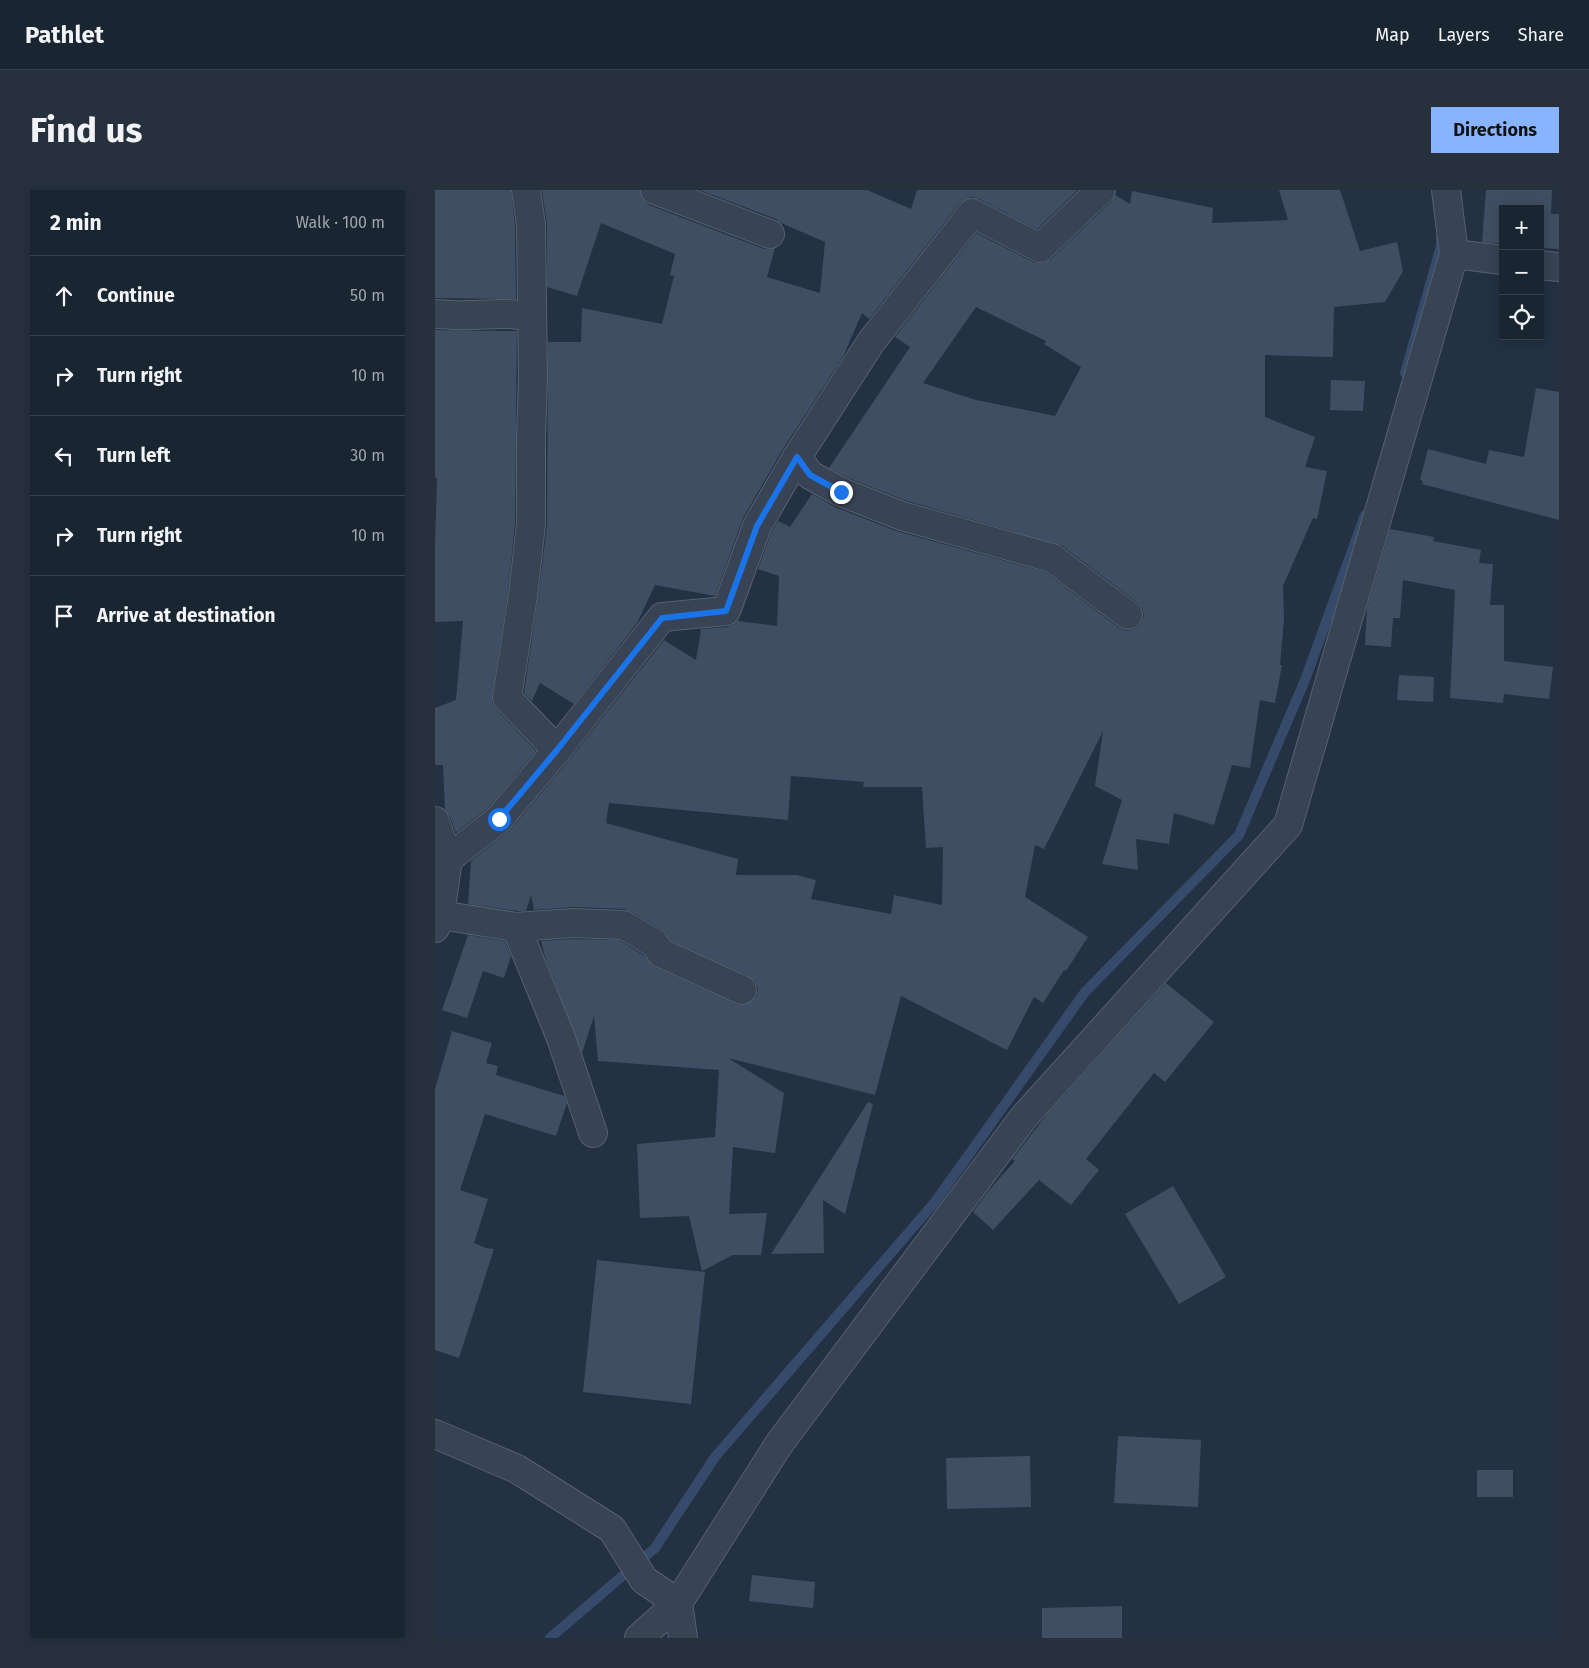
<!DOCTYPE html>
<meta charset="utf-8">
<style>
:root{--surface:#1a2532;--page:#27313e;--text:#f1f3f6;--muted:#9fa5ac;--line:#38424d;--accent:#88b4ff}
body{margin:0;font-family:"Fira Sans",sans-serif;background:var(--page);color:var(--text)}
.controls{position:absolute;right:15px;top:15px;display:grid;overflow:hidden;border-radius:0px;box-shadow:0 2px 12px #0003}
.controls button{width:45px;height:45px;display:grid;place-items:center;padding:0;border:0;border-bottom:1px solid var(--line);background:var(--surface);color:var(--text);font:25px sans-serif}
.stop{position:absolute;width:15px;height:15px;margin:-11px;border:4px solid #1a73e8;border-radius:50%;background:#fff}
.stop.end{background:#1a73e8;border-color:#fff;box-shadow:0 1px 5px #0008}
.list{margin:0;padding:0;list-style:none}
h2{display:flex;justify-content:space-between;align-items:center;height:65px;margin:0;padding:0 20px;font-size:21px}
h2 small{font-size:16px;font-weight:400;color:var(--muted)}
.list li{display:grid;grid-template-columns:32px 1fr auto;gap:15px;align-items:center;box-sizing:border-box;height:80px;padding:0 20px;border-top:1px solid var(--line)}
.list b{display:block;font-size:19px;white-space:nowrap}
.list em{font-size:16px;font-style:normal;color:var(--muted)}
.icon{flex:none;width:28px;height:28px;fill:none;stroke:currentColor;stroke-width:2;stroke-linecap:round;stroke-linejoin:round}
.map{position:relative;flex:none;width:1124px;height:1448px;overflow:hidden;border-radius:0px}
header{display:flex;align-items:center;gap:30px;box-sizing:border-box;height:70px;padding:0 25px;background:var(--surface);border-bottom:1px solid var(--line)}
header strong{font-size:24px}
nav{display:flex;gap:28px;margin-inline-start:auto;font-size:18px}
.intro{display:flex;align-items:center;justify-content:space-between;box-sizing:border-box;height:120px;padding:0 30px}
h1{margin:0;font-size:35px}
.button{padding:12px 22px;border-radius:0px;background:var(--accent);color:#111;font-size:18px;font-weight:700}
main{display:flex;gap:30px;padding:0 30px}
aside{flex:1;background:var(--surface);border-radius:0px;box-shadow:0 2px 12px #0003}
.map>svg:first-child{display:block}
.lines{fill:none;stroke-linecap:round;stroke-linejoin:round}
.stream{stroke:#364b6b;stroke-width:10}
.building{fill:#404e63;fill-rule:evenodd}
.minor-casing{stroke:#566170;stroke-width:30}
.tertiary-casing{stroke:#566170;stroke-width:30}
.minor{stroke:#384353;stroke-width:28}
.tertiary{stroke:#384353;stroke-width:28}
.route{stroke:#1a73e8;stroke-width:6}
</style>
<header>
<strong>Pathlet</strong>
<nav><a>Map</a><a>Layers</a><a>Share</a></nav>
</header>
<div class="intro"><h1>Find us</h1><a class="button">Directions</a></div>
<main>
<aside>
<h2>2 min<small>Walk · 100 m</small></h2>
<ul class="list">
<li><svg class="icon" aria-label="ahead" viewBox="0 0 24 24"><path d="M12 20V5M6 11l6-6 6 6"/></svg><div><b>Continue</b></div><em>50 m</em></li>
<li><svg class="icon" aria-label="right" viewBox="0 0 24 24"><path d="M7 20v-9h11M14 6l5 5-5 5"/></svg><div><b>Turn right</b></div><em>10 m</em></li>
<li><svg class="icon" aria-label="left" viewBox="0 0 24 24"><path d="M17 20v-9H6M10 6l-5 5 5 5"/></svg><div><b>Turn left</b></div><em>30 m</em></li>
<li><svg class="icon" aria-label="right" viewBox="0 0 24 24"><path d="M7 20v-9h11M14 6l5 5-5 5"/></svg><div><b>Turn right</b></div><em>10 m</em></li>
<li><svg class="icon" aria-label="arrive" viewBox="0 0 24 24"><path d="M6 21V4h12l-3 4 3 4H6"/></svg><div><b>Arrive at destination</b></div></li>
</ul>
</aside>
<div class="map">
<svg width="1124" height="1448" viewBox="0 0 1124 1448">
<rect width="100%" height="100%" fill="#233143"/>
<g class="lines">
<g class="stream">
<polyline points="970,183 1006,56 1006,48"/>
<polyline points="115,1448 220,1358 280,1267 500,1012 650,802 804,645 870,490 930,325"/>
</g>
</g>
<g class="building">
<polygon points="0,0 76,0 80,36 81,109 0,108"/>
<polygon points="107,0 205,0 208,9 214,15 329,59 340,58 332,87 385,103 390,52 346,33 341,29 264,0 432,0 476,19 482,0 643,0 602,39 544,9 537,7 531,9 525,13 434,129 427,123 408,167 348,259 308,328 280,406 220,395 202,433 139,514 105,493 97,511 89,503 103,407 112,336 113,152 146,152 147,118 227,134 239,86 235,85 240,64 166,33 142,106 112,97 112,35"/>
<path d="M844,0H905L925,61L962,52L968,81L950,112L899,117L898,167L830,165V227L880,247L870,277L892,281L882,329L878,328L848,396L849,429L845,475H847L840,513L825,510L815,578L797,575L779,635L739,623L734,654L701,649L703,680L667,674L687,610L660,596L668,541L609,659L600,655L590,707L653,747L631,781L629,780L608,813L599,807L572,860L466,806L440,905L293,868L349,903L340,963L298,957L294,1024L332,1023L326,1065H298L267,1081L254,1026L205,1028L202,954L280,947L284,880L163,871L159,826L147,863L110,767L106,751L138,749L184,750L208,765L220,777L301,814L309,815L316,812L321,807L323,799L320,791L313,786L236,751L227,740L197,722L190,719L139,717L99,720L96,705L91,721H82L33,714L36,671L76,639L134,570L229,450L261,470L266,439L292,437L300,434L303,431L342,436L344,386L323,379L336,343L343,331L355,337L377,304L400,317L461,341L610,382L684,438L692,441L700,439L705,435L709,426L707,418L703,413L626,355L472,311L413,288L394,278L475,157L460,147L541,43L598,72L607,73L616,69L677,11L680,5L695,14L697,1L778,18L777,33L853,30ZM541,117L611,151L609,154L646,177L620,226L541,210L488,193ZM356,586L429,592L428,597H487L491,658L508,657L507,715L459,705L456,724L376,709L381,690L361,685H301L303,669L171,633L174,613L353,630Z"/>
<polygon points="1051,0 1117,0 1116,24 1124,24 1124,59 1105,58 1105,19 1068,19 1068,54 1047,52"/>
<polygon points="0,140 82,141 80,333 73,403 57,506 57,513 61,519 101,561 53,618 22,642 20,641 15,626 10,619 8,575 0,575 0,518 21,510 28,431 0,432 0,356 2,288 0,288"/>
<polygon points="896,190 930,191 928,221 895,220"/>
<polygon points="1101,198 1124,202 1124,330 987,294 988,291 985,290 993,259 1051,274 1054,260 1089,267"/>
<polygon points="955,339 999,347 998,351 1046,360 1044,373 1058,374 1055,415 1069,415 1069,471 1118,477 1114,509 1069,504 1068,513 1015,508 1020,400 968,390 965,428 958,428 956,457 930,455 932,418"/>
<polygon points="964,485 999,487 998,512 962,510"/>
<polygon points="33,745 70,751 76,766 69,788 48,781 32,828 7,820"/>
<polygon points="731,793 779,832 730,892 719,883 651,969 664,980 636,1015 604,990 558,1040 538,1022 554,1000 580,971 577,969 613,923"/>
<polygon points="17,841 57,853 51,873 63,876 61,885 129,906 132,913 121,946 50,924 25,1000 53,1009 39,1053 51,1058 59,1059 24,1168 0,1160 0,899"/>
<polygon points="433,912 438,914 410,1024 388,1010 389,1063 336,1064"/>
<polygon points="738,996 791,1087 744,1114 690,1024"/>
<polygon points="162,1070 270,1082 256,1214 148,1202"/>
<polygon points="683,1246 766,1250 763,1317 679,1313"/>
<polygon points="595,1266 596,1317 512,1319 511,1268"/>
<rect x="1042" y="1280" width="36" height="27"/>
<polygon points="317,1385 380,1392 378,1418 314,1411"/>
<polygon points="687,1416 687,1448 607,1448 607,1418"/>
</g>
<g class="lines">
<defs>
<g id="minor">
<polyline points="91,0 96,35 98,187 96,247 96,334 88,405 72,508 122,560"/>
<polyline points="220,0 335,44"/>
<polyline points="1019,64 1068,70"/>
<polyline points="1105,75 1124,77"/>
<path d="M0,124C11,124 22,126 32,125C53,125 76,121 96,128"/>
<polyline points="362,267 375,285 406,302 467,326 617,368 693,425"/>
<polyline points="0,631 13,669 5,725 0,738"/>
<polyline points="13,669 64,629 122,560 227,427 291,421 322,336 362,267 436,152 537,23 605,58 666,0"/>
<polyline points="5,725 81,737 138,733 189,735 219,753 226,763 307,800"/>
<polyline points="81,737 126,848 158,943"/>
<polyline points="204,1448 243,1413"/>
</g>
<g id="tertiary">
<polyline points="0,1244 82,1279 177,1339 209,1390 243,1413"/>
<polyline points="248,1448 243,1413 344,1254 589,927 853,635 1019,64 1011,0"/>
</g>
</defs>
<use href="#minor" class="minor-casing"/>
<use href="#tertiary" class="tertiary-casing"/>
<use href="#minor" class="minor"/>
<use href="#tertiary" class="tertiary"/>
</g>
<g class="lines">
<polyline class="route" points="64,629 122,560 227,428 291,421 322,336 362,267 375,285 406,302"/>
</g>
</svg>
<div class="controls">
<button>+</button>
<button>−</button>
<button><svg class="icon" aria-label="locate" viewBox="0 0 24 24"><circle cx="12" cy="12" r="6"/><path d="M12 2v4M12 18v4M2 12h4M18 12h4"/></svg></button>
</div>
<div class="stop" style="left:64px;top:629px"></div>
<div class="stop end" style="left:406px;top:302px"></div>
</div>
</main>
